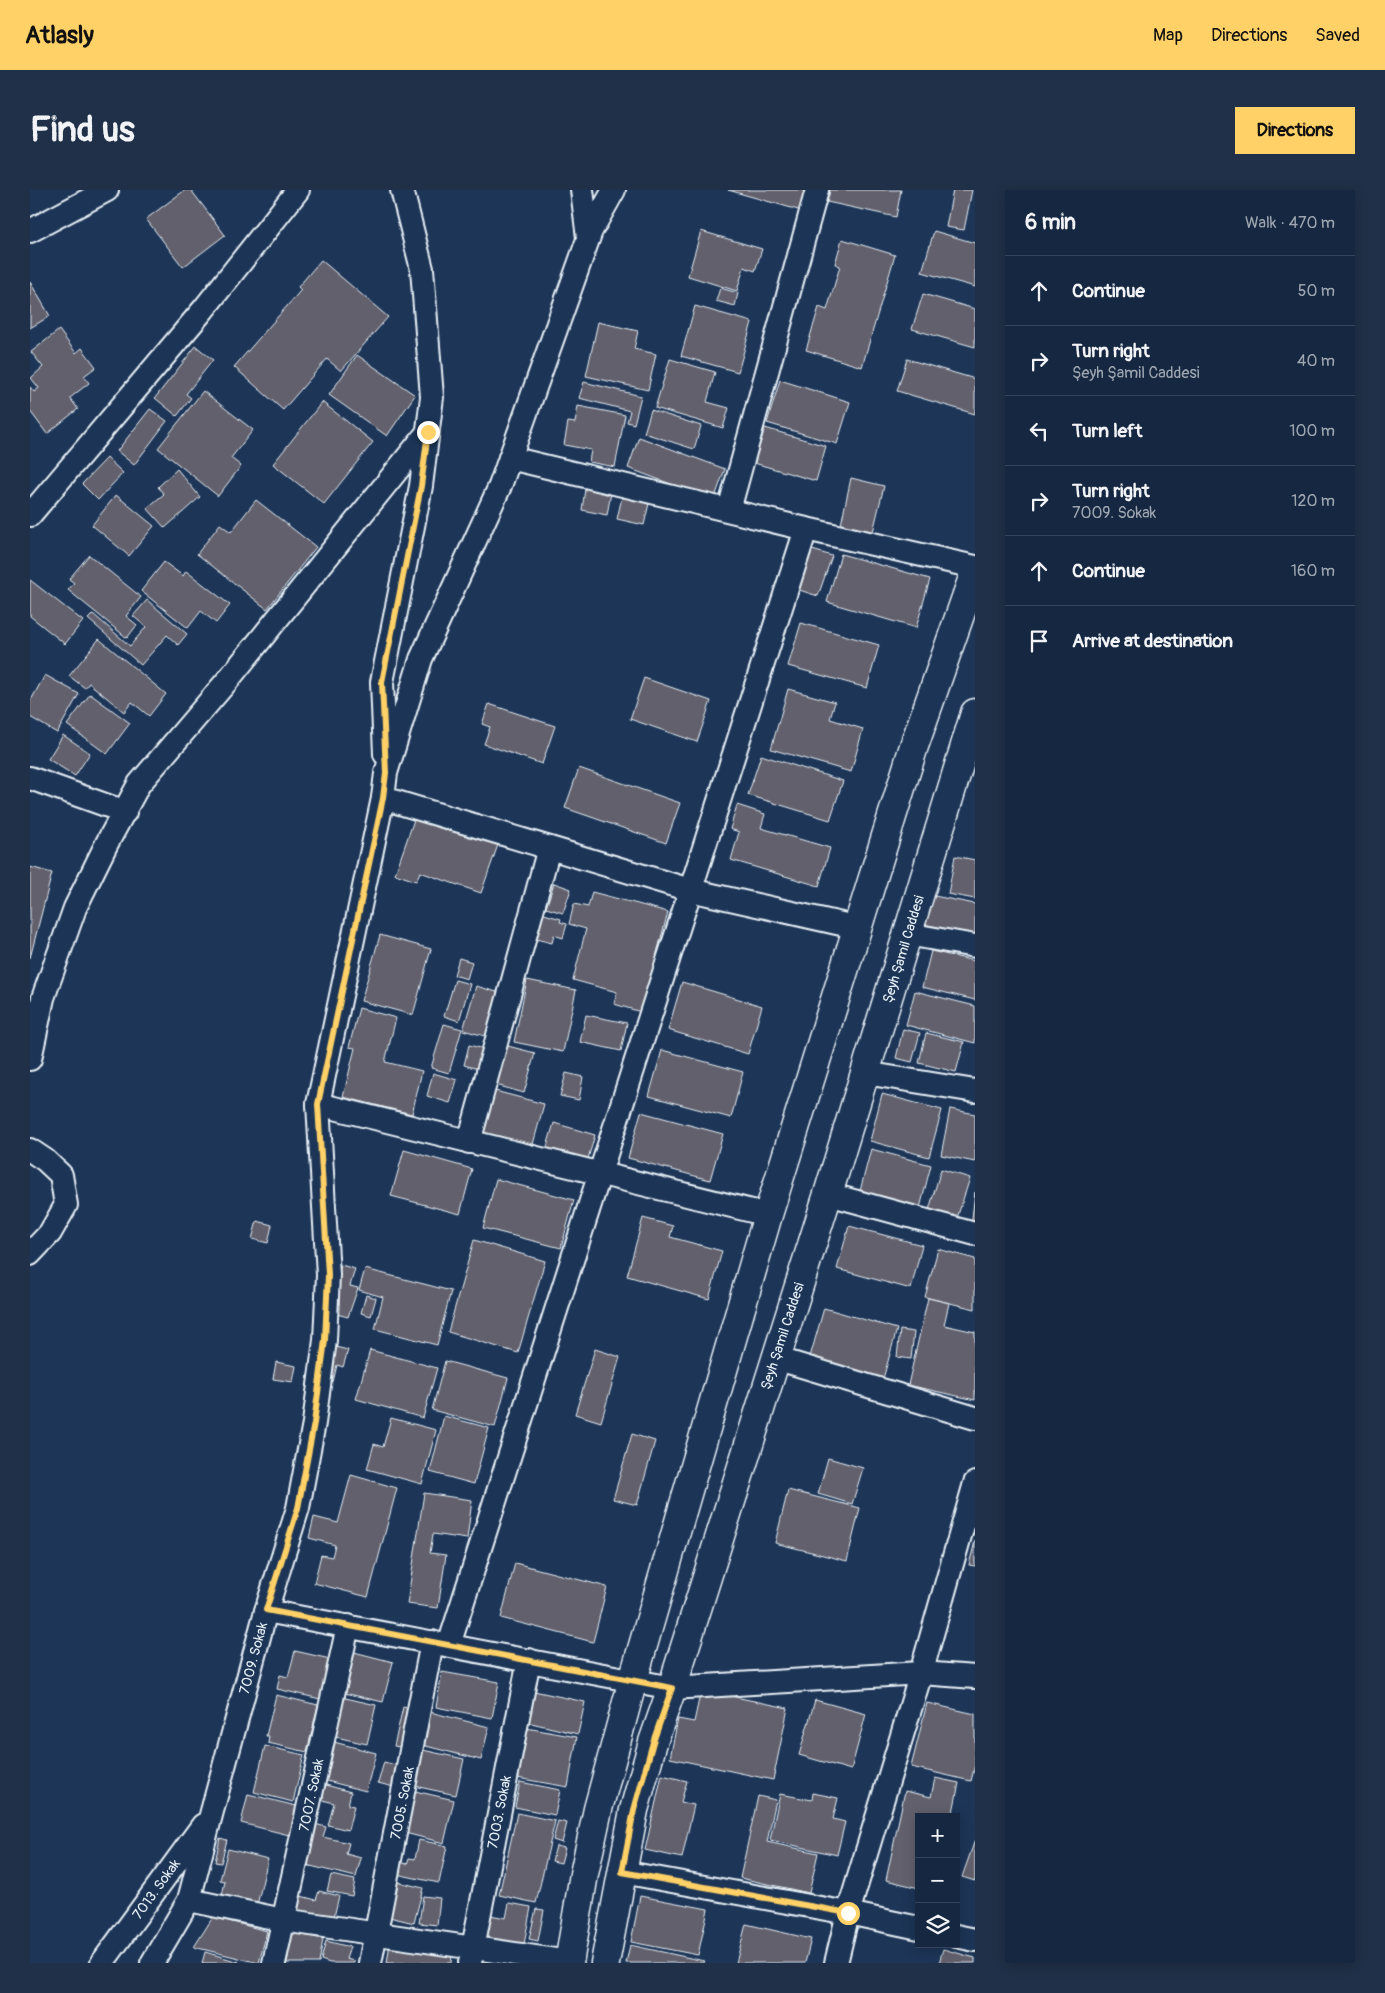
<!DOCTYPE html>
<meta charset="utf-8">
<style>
:root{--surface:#162841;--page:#1f3048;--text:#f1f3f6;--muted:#9ea6b1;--line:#35445a;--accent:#ffd166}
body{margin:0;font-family:Pangolin,sans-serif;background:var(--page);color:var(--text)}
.controls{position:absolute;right:15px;bottom:15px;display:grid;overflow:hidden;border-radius:0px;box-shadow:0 2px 12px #0003}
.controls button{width:45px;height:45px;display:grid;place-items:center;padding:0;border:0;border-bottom:1px solid var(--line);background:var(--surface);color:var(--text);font:25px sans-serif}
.stop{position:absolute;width:15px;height:15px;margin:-11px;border:4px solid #ffd166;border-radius:50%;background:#fff}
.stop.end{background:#ffd166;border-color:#fff;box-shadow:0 1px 5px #0008}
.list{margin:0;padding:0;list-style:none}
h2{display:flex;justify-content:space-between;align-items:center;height:65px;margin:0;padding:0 20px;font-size:21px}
h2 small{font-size:16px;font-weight:400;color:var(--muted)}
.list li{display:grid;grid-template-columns:32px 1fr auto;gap:15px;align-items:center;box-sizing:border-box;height:70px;padding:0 20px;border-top:1px solid var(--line)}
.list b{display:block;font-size:19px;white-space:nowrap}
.list p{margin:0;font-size:16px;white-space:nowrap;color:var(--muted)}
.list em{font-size:16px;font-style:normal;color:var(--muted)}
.icon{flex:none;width:28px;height:28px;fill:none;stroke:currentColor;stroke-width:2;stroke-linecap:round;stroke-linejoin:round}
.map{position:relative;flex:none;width:945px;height:1773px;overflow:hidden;border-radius:0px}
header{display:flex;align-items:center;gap:30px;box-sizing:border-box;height:70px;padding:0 25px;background:var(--accent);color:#111}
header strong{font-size:24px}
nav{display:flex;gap:28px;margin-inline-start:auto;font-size:18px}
.intro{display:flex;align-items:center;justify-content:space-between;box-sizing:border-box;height:120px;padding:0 30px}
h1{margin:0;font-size:35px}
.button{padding:12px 22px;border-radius:0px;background:var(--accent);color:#111;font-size:18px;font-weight:700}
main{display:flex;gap:30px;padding:0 30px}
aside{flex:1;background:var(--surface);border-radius:0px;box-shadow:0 2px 12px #0003}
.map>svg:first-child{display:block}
.building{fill:#62616c;stroke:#e8f1f8}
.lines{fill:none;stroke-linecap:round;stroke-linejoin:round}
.street-casing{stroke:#e8f1f8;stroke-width:26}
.secondary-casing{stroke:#e8f1f8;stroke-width:31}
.street{stroke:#1d3557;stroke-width:22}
.secondary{stroke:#1d3557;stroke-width:28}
.route{stroke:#ffd166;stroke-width:6}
.labels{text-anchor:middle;stroke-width:4;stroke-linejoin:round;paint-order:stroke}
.street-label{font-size:14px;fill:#e8f1f8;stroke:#1d3557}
</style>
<header>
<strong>Atlasly</strong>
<nav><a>Map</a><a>Directions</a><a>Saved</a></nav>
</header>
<div class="intro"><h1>Find us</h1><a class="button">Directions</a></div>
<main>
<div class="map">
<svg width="945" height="1773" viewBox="0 0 945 1773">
<rect width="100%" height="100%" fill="#1d3557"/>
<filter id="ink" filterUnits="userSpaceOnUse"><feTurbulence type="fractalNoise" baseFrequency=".02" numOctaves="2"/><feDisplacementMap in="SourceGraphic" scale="10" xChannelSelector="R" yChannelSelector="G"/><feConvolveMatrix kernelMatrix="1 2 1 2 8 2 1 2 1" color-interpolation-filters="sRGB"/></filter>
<g filter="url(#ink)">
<g class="building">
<polygon points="155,0 161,0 195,45 153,77 116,29"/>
<polygon points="698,0 778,0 772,21"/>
<polygon points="800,0 871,0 866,27 797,12"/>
<polygon points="923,0 942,0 934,40 916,37"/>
<polygon points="671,41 732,59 725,81 714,77 707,101 658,86"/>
<polygon points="904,41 945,53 945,97 892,82"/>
<polygon points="812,49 865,65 832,177 776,160 789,117 797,120 810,76 805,74"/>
<polygon points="291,70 358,127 311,181 297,169 253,220 204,177 271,100 268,97"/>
<polygon points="0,92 20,126 0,138"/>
<polygon points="690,98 708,103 705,116 686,111"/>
<polygon points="893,104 945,119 945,157 882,139"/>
<polygon points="665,116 722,132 708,182 651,166"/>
<polygon points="568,132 608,141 604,159 626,164 618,200 556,186"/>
<polygon points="29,140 46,163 52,158 66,177 54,186 59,193 40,208 48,219 17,244 0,221 0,197 4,202 9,198 1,188 13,177 1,162"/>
<polygon points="166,156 183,170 156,204 161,208 147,226 125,208"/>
<polygon points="327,165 385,205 357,246 299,205"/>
<polygon points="640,169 685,182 677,212 699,218 693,238 625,218"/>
<polygon points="877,169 945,189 945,224 867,201"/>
<polygon points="750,190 820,212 807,254 737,233"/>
<polygon points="554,192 611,206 604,234 597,232 600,221 549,208"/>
<polygon points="173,201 223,240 201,268 211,276 188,306 128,258"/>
<polygon points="292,212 343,252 294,314 243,274"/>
<polygon points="548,216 595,225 585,277 559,272 561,260 534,255 538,232 545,233"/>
<polygon points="120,219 137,231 104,275 87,261"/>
<polygon points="621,220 671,236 664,259 614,243"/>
<polygon points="735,238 796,256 786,291 724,273"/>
<polygon points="609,247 695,279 684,310 598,278"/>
<polygon points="77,268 93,283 68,310 52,294"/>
<polygon points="147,279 170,307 135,338 117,318 134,304 128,297"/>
<polygon points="821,288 854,296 842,346 810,339"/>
<polygon points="556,292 582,297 577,325 552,320"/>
<polygon points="593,303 620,309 614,335 587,329"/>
<polygon points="86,305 124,336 99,366 62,335"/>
<polygon points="226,310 286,357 237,419 167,364 190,334 201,342"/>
<polygon points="779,359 802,366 788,406 766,399"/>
<polygon points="811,364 900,389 886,438 797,412"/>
<polygon points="59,365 111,407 96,426 107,435 97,448 38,400 44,393 39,389"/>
<polygon points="134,372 153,386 156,381 200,415 186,433 171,421 158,438 111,401"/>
<polygon points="0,390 53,431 35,454 0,426"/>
<polygon points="117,410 157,444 148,455 137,445 111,475 58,429 63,424 100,456 116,437 103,426"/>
<polygon points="771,433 849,455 837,498 758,476"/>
<polygon points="69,449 136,504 119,526 102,512 94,522 59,493 55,498 39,486"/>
<polygon points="15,485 49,504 27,543 0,527 0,512"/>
<polygon points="614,488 681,511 667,552 600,529"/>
<polygon points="758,499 805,512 800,529 833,539 821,582 741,559"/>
<polygon points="60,504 100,533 77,564 37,535"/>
<polygon points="459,514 525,536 512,574 454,554 460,537 452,534"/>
<polygon points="33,545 60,563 45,586 18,569"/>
<polygon points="731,565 813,591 800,630 718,605"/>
<polygon points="549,578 650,613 636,653 535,618"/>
<polygon points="707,615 735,624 731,638 800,658 789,696 701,670 709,642 700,639"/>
<polygon points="386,624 469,652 451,703 390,682 386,691 365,684"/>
<polygon points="925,666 945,670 945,709 918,704"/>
<polygon points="0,677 22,683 0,768"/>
<polygon points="524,693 541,699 533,723 516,718"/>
<polygon points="562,702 638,722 611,822 584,814 587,802 543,790 556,739 539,734 544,714 558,717"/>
<polygon points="899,705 945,714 945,745 893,734"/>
<polygon points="514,724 531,729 530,732 537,734 533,748 524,745 522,753 506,749"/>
<polygon points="350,745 401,759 383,825 331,811"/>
<polygon points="901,761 945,771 945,810 892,797"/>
<polygon points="429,768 442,772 437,789 424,785"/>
<polygon points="425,790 440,794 429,831 414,826"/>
<polygon points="497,790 546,800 533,862 484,852"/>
<polygon points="652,792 732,816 718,864 638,840"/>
<polygon points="446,796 474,804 462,848 433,840"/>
<polygon points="885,801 945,816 945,853 876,835"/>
<polygon points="329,818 366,828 355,872 392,881 382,924 313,907 325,858 319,857"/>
<polygon points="556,825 597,833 591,861 550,852"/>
<polygon points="414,834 432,839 419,883 401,878"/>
<polygon points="873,839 890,843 882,872 866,868"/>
<polygon points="896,843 934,852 926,882 889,873"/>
<polygon points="470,854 505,863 494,903 459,893"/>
<polygon points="439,855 458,860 452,880 434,875"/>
<polygon points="632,860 713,882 701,928 619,906"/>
<polygon points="403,883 427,890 420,913 397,906"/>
<polygon points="536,883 553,887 549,910 530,906"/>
<polygon points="465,901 514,914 502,958 453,945"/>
<polygon points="852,904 912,920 899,967 840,951"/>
<polygon points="920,919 945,924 945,972 911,965"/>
<polygon points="611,922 693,944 680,990 598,968"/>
<polygon points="524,933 565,945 557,972 516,960"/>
<polygon points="841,959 901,975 890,1018 830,1001"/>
<polygon points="374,960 442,979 430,1024 361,1006"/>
<polygon points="911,979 940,988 927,1028 899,1020"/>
<polygon points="466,989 544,1010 531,1058 453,1038"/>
<polygon points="945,1002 945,1037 941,1037"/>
<polygon points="613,1028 643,1036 640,1047 692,1061 679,1109 597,1086"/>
<polygon points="227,1031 242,1035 238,1053 222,1049"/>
<polygon points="819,1036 892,1055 881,1099 807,1079"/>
<polygon points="444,1050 515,1071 488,1163 418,1142"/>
<polygon points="908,1059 945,1069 945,1119 895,1107"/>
<polygon points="311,1075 325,1079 320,1096 328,1098 318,1127 299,1122"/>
<polygon points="335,1079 421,1101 407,1155 345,1139 353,1107 329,1100"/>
<polygon points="336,1105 346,1108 341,1126 331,1123"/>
<polygon points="898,1108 919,1113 914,1135 945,1142 945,1210 878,1195"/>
<polygon points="794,1118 867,1139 853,1189 780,1167"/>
<polygon points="870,1140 884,1142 881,1169 867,1167"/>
<polygon points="301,1156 318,1160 313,1177 307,1175 303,1192 293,1189"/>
<polygon points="565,1159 590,1167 571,1232 545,1224"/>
<polygon points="340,1160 407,1178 393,1228 326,1209"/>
<polygon points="415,1171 478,1188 465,1237 402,1220"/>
<polygon points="246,1172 266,1176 263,1192 243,1189"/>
<polygon points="414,1226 459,1238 444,1294 400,1282"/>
<polygon points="361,1228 406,1240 392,1294 337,1279 344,1254 353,1257"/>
<polygon points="602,1244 625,1251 607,1315 583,1309"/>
<polygon points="798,1268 833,1278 822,1314 788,1304"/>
<polygon points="321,1285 367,1298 338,1407 284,1393 291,1365 302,1367 305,1355 279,1348 284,1327 308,1333"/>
<polygon points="758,1300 830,1318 817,1371 745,1353"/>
<polygon points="394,1303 442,1310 437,1349 403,1344 400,1363 416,1365 408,1418 377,1414"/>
<polygon points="945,1351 945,1376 939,1375"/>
<polygon points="485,1373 577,1397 563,1452 471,1428"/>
<polygon points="265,1461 309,1471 299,1511 247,1499 250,1485 258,1487"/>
<polygon points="320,1461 363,1472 353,1512 310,1502"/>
<polygon points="412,1482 469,1492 462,1528 406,1517"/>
<polygon points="671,1500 758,1518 743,1590 640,1568 648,1529 664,1532"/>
<polygon points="504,1501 555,1512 548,1544 497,1532"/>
<polygon points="246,1505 288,1515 277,1562 238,1553 239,1546 236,1546"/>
<polygon points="307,1506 346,1515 337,1554 297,1545"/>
<polygon points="785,1510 836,1524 821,1580 769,1565"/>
<polygon points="897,1513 945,1524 945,1575 941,1591 881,1577"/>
<polygon points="373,1517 384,1519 375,1558 364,1556"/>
<polygon points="396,1521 459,1537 451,1570 388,1554"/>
<polygon points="496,1538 547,1547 538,1597 487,1588"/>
<polygon points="300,1551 346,1563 336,1601 289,1589"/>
<polygon points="235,1556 274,1565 263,1612 224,1602"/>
<polygon points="388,1559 434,1569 426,1605 380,1595"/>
<polygon points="354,1572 373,1577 368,1598 348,1593"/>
<polygon points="632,1585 657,1591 651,1612 664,1615 652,1668 615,1660"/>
<polygon points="905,1588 929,1593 922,1627 889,1627 889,1698 856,1690 875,1601 901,1607"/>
<polygon points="490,1592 530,1600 525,1625 485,1617"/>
<polygon points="289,1593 321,1602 318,1615 324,1616 318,1640 298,1635 304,1613 285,1608"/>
<polygon points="385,1601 424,1610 414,1653 375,1643"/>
<polygon points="783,1603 808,1608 803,1629 815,1632 807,1665 740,1650 750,1604 782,1610"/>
<polygon points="218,1604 274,1618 267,1647 211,1633"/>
<polygon points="728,1606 746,1610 737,1652 788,1663 779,1703 710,1688"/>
<polygon points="487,1623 525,1631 506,1713 469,1705"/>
<polygon points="528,1631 537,1633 532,1653 523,1650"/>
<polygon points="281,1633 296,1637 293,1647 319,1653 316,1664 331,1668 326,1687 272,1674"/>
<polygon points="190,1648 197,1650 191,1673 185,1672"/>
<polygon points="389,1650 417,1656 409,1693 366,1684 369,1672 377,1674 379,1668 385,1669"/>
<polygon points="945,1650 945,1691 932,1687"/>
<polygon points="526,1656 535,1658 531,1673 522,1671"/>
<polygon points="198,1659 238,1669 227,1715 192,1706 195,1691 190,1690"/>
<polygon points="301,1685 325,1690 322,1706 297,1701"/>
<polygon points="365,1691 393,1698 384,1733 355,1726"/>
<polygon points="289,1701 309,1706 303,1731 263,1721 267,1705 286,1710"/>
<polygon points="393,1706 410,1708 407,1735 389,1733"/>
<polygon points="610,1706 678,1719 668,1765 601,1752"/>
<polygon points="479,1713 501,1717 494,1754 456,1748 460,1725 476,1728"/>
<polygon points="506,1719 514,1720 508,1751 499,1749"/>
<polygon points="183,1727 237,1741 229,1773 164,1757"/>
<polygon points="716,1734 781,1749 775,1773 706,1773"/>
<polygon points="262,1743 293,1749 289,1773 257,1773"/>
<polygon points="296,1751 320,1757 316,1769 324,1771 324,1773 300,1773 291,1770"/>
<polygon points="360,1753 422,1765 421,1773 357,1773"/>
<polygon points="600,1755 674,1771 673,1773 596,1773"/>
<polygon points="913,1759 945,1768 945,1773 909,1773"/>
<polygon points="175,1762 209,1772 209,1773 172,1773"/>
</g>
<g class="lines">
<defs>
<g id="street">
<polyline points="552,0 558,48"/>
<polyline points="0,41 77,0"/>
<polyline points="480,268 776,339"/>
<polyline points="699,320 787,0"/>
<polyline points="0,325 173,120 268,0"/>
<polyline points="355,564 352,492 391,296 402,207 392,79 372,0"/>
<polyline points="0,588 95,622"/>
<polyline points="353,608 660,700 829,738"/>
<polyline points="877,744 945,756"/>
<polyline points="0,869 13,808 45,718 77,653 109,594 197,491 398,242"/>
<polyline points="835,883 945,901"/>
<polyline points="288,914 738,1025"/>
<polyline points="439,952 519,658"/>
<polyline points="0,960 15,970 31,985 36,1015 20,1043 0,1064"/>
<polyline points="798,1004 945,1044"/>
<polyline points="745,1168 945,1228"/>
<polyline points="236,1421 642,1498 891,1483 945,1487"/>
<polyline points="419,1455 776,339 945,377"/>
<polyline points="592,1682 818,1723 889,1738"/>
<polyline points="159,1710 253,1730 539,1772"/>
<polyline points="926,1746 945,1750"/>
<polyline points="72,1773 173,1635"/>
<polyline points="122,1773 159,1710 181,1625 236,1421 268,1318 284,1233 295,1150 298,1085 288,914 353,608 356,583 391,469 470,296 561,41 584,0"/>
<polyline points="244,1773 318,1436"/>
<polyline points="340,1773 402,1452"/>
<polyline points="440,1773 499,1470"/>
<polyline points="806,1773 818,1723 891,1483 945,1293"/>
</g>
<g id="secondary">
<polyline points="539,1773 554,1684 568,1619 603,1490 738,1025 884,556 945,382"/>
<polyline points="575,1773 604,1620 623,1552 642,1498 798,1004 945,523"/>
</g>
</defs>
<use href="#street" class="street-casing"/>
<use href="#secondary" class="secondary-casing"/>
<use href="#street" class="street"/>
<use href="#secondary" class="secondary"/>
</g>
</g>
<g class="lines" filter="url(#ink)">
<polyline class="route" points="398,242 391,296 352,492 356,583 353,608 288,914 298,1085 295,1150 284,1233 268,1318 236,1420 642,1498 623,1552 604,1620 592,1682 818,1723"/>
</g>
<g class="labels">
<g class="street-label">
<text transform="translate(873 759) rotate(-73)" y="5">Şeyh Şamil Caddesi</text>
<text transform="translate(752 1146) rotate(-72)" y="5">Şeyh Şamil Caddesi</text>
<text transform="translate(223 1468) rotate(-75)" y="5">7009. Sokak</text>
<text transform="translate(281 1605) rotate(-78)" y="5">7007. Sokak</text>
<text transform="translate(372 1613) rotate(-79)" y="5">7005. Sokak</text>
<text transform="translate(469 1622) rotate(-79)" y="5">7003. Sokak</text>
<text transform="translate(126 1699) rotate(-54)" y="5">7013. Sokak</text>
</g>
</g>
</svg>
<div class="controls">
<button>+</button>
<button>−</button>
<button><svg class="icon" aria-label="layers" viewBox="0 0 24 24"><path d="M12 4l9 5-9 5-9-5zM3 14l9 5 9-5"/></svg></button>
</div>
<div class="stop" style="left:818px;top:1723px"></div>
<div class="stop end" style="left:398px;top:242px"></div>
</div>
<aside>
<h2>6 min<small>Walk · 470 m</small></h2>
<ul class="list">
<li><svg class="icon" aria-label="ahead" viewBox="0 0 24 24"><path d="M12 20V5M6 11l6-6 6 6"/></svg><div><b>Continue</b></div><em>50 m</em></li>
<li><svg class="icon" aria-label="right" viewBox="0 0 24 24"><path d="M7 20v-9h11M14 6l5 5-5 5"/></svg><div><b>Turn right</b><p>Şeyh Şamil Caddesi</p></div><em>40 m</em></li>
<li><svg class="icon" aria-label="left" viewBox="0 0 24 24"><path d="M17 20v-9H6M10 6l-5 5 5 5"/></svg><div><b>Turn left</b></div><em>100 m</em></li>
<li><svg class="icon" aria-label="right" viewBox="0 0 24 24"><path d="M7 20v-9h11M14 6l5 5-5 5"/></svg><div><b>Turn right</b><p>7009. Sokak</p></div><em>120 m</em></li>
<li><svg class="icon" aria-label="ahead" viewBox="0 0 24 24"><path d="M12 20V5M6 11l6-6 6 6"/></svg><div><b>Continue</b></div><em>160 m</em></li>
<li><svg class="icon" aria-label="arrive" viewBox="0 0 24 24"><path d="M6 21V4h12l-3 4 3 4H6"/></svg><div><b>Arrive at destination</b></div></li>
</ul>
</aside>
</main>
